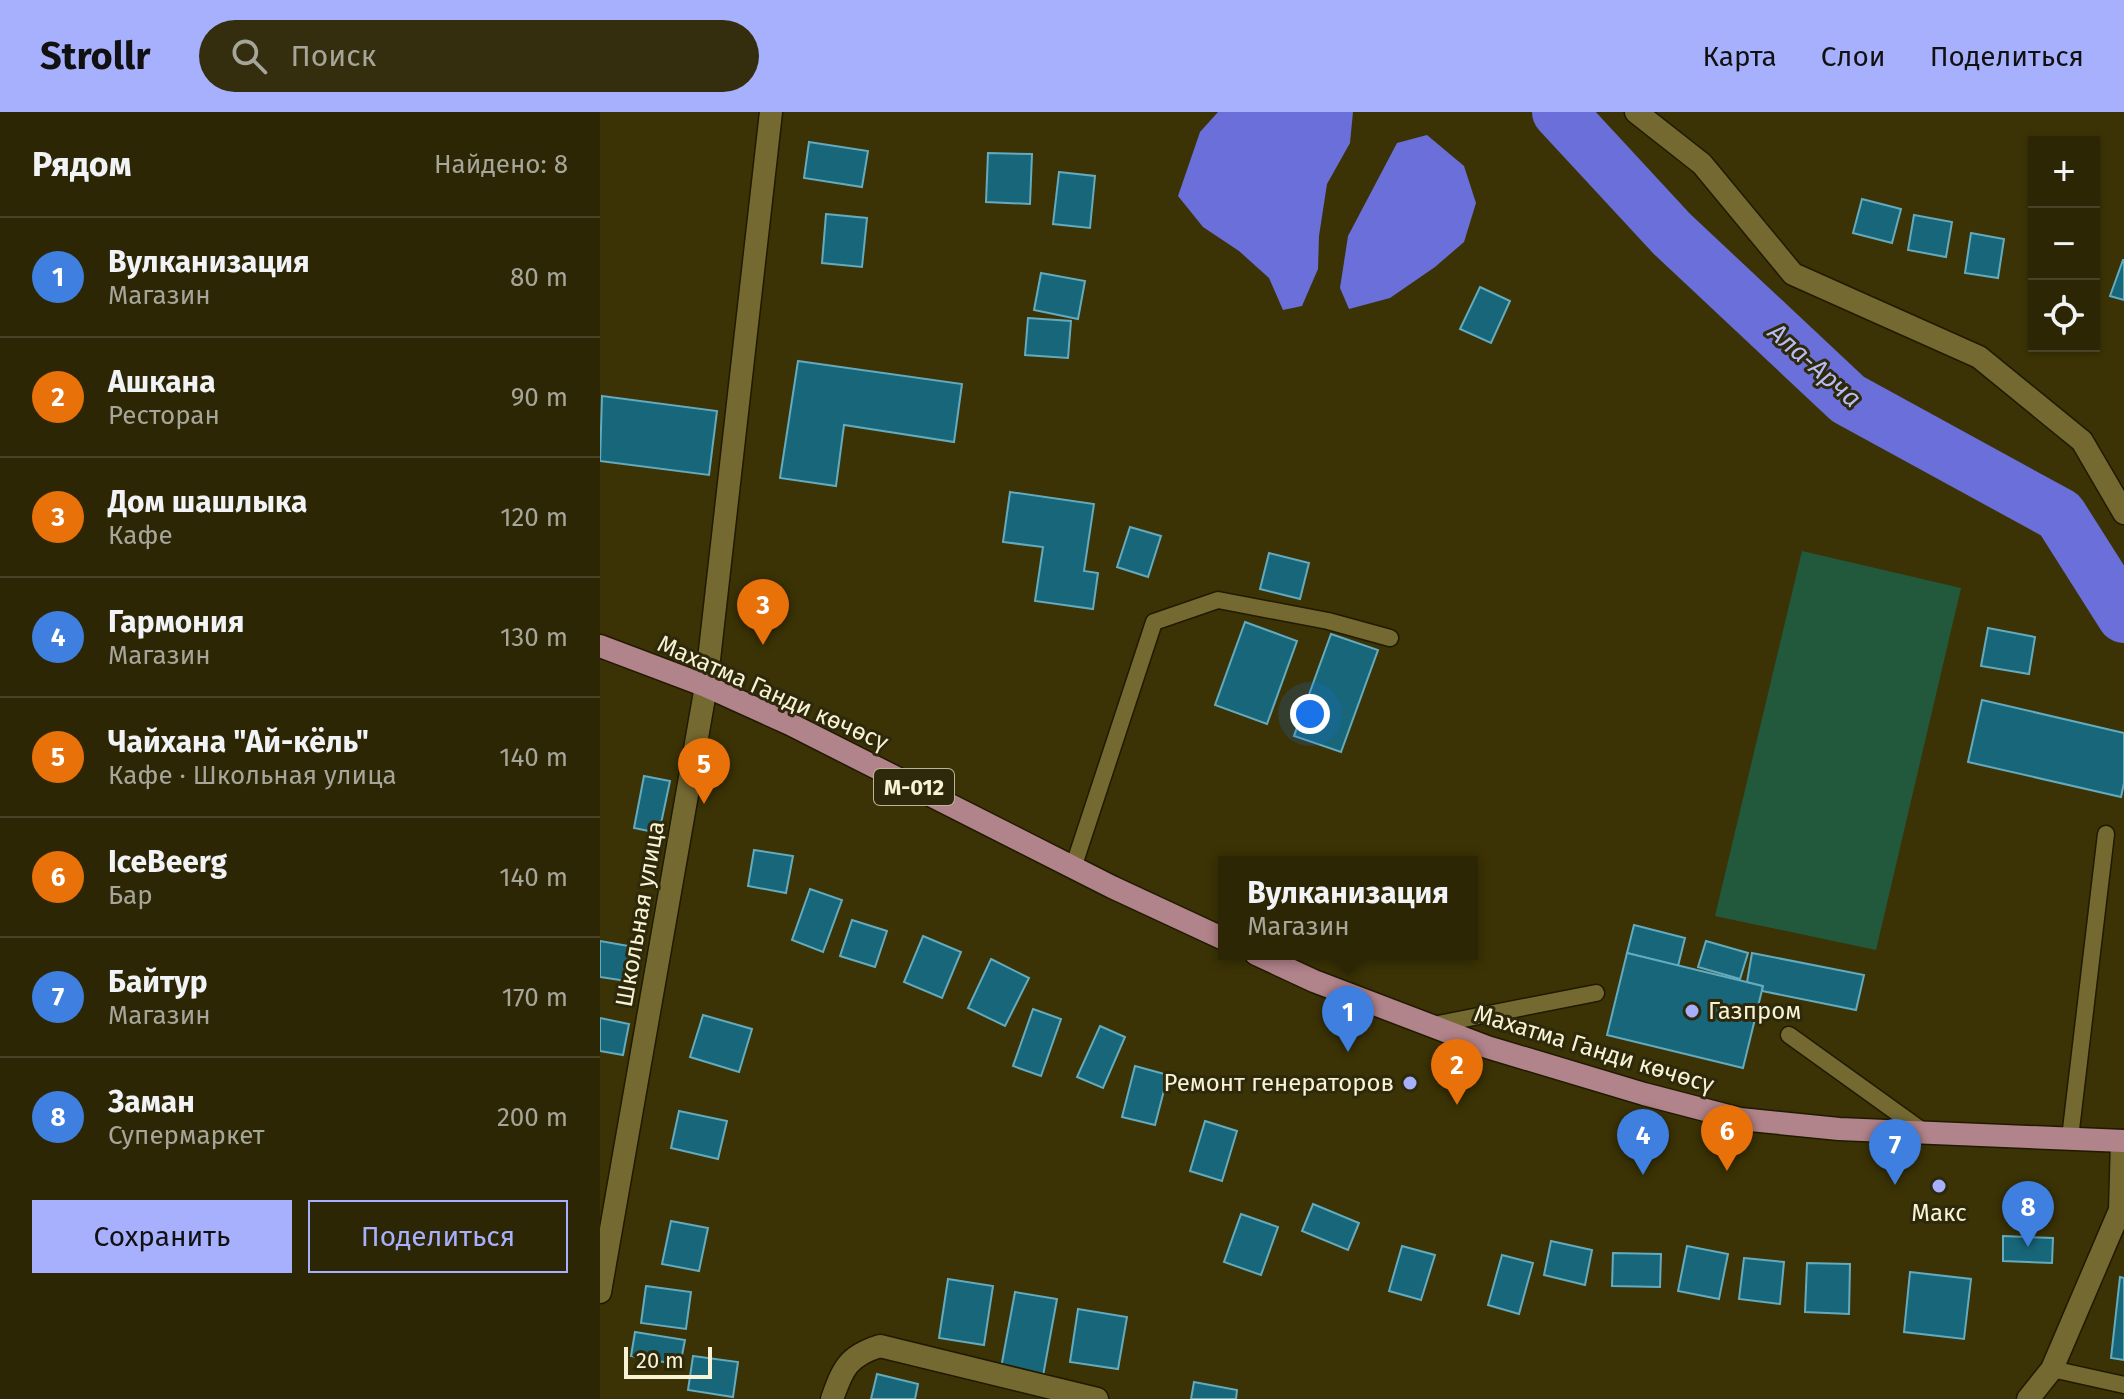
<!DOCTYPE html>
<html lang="ru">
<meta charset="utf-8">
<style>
:root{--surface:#2c2604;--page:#342e0e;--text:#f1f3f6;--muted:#a6a59a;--line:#484326;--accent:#a7b0fc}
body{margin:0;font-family:"Fira Sans",sans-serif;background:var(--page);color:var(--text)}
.controls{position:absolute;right:24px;top:24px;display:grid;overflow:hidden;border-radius:0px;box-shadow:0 2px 6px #0004}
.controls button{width:72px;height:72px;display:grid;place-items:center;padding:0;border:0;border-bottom:2px solid var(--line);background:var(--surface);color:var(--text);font:40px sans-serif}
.scale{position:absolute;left:24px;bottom:20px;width:88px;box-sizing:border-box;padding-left:8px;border:4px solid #f8f3d5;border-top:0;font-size:22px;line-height:28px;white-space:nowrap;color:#f8f3d5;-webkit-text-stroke:6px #2f290b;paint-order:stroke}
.you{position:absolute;left:710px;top:602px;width:28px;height:28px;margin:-20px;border:6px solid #fff;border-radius:50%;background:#1a73e8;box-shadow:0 0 0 12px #1a73e833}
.badge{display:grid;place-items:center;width:52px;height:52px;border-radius:50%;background:var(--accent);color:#fff;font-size:26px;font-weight:700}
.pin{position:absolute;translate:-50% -66px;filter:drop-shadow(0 2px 4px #0008)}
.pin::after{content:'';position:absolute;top:42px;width:28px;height:24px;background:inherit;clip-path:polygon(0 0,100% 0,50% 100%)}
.popup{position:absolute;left:618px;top:744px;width:260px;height:104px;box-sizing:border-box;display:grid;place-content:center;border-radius:0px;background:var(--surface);filter:drop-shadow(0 2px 6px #0005);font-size:26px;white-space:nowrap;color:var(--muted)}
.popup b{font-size:30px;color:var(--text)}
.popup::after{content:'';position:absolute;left:50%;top:100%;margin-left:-16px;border:16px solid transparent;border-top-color:var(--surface)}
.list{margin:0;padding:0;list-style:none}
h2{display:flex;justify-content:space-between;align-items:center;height:104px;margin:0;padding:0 32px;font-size:34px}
h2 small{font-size:26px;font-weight:400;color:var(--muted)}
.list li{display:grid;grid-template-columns:52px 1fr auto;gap:24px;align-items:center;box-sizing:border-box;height:120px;padding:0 32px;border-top:2px solid var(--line)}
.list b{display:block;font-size:30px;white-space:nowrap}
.list p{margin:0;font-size:26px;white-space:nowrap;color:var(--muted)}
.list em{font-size:26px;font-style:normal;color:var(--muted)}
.actions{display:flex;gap:16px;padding:24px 32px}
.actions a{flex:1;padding:18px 0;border:2px solid var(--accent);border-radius:0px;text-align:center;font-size:28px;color:var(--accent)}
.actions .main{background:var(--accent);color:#111}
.icon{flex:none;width:44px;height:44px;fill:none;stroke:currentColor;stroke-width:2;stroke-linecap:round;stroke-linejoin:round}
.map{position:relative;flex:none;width:1524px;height:1287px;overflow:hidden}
header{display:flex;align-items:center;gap:48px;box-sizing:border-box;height:112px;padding:0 40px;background:var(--accent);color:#111}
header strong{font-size:38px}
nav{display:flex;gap:44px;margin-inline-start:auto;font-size:28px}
.search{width:560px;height:72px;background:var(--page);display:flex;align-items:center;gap:20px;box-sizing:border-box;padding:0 28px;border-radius:44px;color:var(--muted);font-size:30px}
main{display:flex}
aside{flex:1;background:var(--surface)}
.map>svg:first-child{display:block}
.green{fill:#22593d}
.water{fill:#6a6fda}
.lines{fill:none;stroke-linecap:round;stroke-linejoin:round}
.river{stroke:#6a6fda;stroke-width:54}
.building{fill:#186679;stroke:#64abbf;stroke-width:2}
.service-casing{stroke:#201a00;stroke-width:19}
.minor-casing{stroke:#201a00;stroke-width:25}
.primary-casing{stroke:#201a00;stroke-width:25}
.service{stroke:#746931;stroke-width:16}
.minor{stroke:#746931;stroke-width:22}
.primary{stroke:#b1838a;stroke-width:22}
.poi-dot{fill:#a7b0fc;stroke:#2f290b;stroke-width:3}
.labels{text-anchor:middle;stroke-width:6;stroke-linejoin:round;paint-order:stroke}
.shield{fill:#2f290b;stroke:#bcb698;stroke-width:2}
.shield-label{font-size:22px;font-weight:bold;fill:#f8f3d5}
.street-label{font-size:24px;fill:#f8f3d5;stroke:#2f290b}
.poi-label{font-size:24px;fill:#f8f3d5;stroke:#2f290b;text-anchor:start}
.water-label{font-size:26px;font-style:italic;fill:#b5bdf2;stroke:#2f290b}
</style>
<header>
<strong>Strollr</strong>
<div class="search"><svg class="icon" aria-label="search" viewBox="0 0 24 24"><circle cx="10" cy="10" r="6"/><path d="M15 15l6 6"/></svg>Поиск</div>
<nav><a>Карта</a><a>Слои</a><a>Поделиться</a></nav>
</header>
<main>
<aside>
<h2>Рядом<small>Найдено: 8</small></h2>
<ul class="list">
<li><span class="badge" style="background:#3f7fe0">1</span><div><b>Вулканизация</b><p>Магазин</p></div><em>80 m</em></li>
<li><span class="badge" style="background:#e8710a">2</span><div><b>Ашкана</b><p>Ресторан</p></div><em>90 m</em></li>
<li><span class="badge" style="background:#e8710a">3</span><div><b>Дом шашлыка</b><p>Кафе</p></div><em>120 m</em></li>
<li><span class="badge" style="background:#3f7fe0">4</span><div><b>Гармония</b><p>Магазин</p></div><em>130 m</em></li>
<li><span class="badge" style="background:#e8710a">5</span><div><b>Чайхана &quot;Ай-кёль&quot;</b><p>Кафе · Школьная улица</p></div><em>140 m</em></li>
<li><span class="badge" style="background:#e8710a">6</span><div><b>IceBeerg</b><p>Бар</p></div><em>140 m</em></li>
<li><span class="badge" style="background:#3f7fe0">7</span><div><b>Байтур</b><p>Магазин</p></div><em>170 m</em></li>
<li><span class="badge" style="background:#3f7fe0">8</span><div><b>Заман</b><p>Супермаркет</p></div><em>200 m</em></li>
</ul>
<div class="actions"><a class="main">Сохранить</a><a>Поделиться</a></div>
</aside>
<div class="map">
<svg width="1524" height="1287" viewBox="0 0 1524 1287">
<rect width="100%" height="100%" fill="#3b3305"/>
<polygon class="green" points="1202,439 1361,476 1276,838 1115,804"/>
<g class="water">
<polygon points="618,0 753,0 750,31 727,72 719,124 718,157 702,194 683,198 669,166 639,139 603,115 578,84 600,20"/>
<polygon points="827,23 864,54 876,91 864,130 835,155 790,186 749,197 740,176 748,124 797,31"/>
</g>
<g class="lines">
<polyline class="river" points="959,0 1072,122 1248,287 1460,403 1524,504"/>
</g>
<g class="building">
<polygon points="209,30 268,39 262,75 204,66"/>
<polygon points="388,41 432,42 430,92 386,90"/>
<polygon points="459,60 495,64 490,116 453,112"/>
<polygon points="1262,87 1301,97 1292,131 1253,121"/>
<polygon points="226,102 267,106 262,155 222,151"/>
<polygon points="1314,103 1352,110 1346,145 1308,138"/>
<polygon points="1371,121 1404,127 1398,166 1365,161"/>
<polygon points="1523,148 1524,148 1524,188 1510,184"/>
<polygon points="441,161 485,169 478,207 434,198"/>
<polygon points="880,175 910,189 891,231 860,217"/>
<polygon points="428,206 471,209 468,246 425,243"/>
<polygon points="198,249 362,272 354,330 244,313 236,374 180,366"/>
<polygon points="2,284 117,299 109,363 0,349"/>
<polygon points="410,380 494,392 484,459 498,461 493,497 435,489 443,435 403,430"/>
<polygon points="530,415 561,424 548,465 517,455"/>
<polygon points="669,441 709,451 700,487 660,477"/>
<polygon points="645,510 697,529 667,612 615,593"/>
<polygon points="1388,516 1435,525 1429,562 1381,554"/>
<polygon points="731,522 778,538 741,640 694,624"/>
<polygon points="1382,588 1524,621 1524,671 1521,685 1368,650"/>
<polygon points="44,664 70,669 59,721 34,716"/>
<polygon points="154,738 193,744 186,781 148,774"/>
<polygon points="210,777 242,788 223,840 192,828"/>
<polygon points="252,808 287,819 275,855 240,844"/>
<polygon points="1034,813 1085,826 1078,854 1027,841"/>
<polygon points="323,824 361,840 342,886 304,870"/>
<polygon points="0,829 40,836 34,870 0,865"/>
<polygon points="1106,829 1148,841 1140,867 1098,855"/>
<polygon points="1027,841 1163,874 1143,956 1007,923"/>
<polygon points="1152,841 1264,863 1256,898 1162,879 1163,874 1147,870"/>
<polygon points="391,847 429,866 405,914 368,896"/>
<polygon points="433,897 461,907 441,964 413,954"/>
<polygon points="103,903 152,917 139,960 90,945"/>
<polygon points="0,906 29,912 23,943 0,939"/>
<polygon points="500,914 525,925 503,976 477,965"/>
<polygon points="535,954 568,963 555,1013 522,1005"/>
<polygon points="79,999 127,1009 118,1047 71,1036"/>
<polygon points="605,1009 637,1019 622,1069 590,1059"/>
<polygon points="713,1092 759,1111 748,1138 702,1119"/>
<polygon points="641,1102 678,1115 661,1163 624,1150"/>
<polygon points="71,1109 108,1116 99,1159 62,1152"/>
<polygon points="1403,1124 1453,1126 1452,1151 1403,1149"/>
<polygon points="951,1129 992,1138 985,1173 944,1163"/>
<polygon points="802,1134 835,1143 821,1188 789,1179"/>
<polygon points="1087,1134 1128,1142 1119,1187 1078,1179"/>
<polygon points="1013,1141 1061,1142 1060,1175 1012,1174"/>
<polygon points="902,1143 933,1151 919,1202 888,1193"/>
<polygon points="1144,1146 1184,1150 1180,1192 1139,1187"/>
<polygon points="1207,1151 1250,1152 1249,1202 1205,1200"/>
<polygon points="1310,1160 1371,1167 1364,1227 1304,1220"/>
<polygon points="1520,1165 1524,1166 1524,1248 1511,1246"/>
<polygon points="348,1167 393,1174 384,1233 339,1226"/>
<polygon points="46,1174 91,1180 86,1217 41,1211"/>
<polygon points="415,1180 457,1187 443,1264 401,1256"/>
<polygon points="478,1197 527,1205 518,1257 470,1250"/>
<polygon points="35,1220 85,1228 80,1253 31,1244"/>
<polygon points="93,1244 138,1250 133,1285 88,1278"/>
<polygon points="277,1262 318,1272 315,1287 271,1287"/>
<polygon points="594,1270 637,1278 636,1287 591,1287"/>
</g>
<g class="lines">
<defs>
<g id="service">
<polyline points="473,756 554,510 618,488 728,509 790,526"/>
<polyline points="833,913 996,881"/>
<polyline points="1189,923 1324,1020"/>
<polyline points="1470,1026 1506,722"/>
<polyline points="1452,1257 1524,1273"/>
</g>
<g id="minor">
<polyline points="1036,0 1102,52 1193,162 1379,245 1482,329 1524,401"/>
<polyline points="0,1180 106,574 171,0"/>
<path d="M232,1287C243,1256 248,1244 280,1234L497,1287"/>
<polyline points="1428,1287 1452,1257 1520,1098 1522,1029"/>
</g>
<g id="primary">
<polyline points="0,534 106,574 190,612 512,775 624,827"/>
<polyline points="656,842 714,869 887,935 1044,982 1140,1007 1239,1017 1524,1029"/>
</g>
</defs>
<use href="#service" class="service-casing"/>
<use href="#minor" class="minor-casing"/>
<use href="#primary" class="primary-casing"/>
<use href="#service" class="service"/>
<use href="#minor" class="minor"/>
<use href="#primary" class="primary"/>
</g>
<g class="poi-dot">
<circle cx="1092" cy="899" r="8"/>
<circle cx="810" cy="971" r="8"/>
<circle cx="1339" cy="1074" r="8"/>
</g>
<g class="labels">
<rect class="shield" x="274" y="657" width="80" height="36" rx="6"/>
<g class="shield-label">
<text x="314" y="683">М-012</text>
</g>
<g class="street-label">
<text transform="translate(173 581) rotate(24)" y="8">Махатма Ганди көчөсү</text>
<text transform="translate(40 802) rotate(-80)" y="8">Школьная улица</text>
<text transform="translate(994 937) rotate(17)" y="8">Махатма Ганди көчөсү</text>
</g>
<g class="poi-label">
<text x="1108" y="907">Газпром</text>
<text x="794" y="979" text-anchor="end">Ремонт генераторов</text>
<text x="1339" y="1109" text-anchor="middle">Макс</text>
</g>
<g class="water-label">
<text transform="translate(1215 253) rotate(41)" y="9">Ала-Арча</text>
</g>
</g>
</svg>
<div class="controls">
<button>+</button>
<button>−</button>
<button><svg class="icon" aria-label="locate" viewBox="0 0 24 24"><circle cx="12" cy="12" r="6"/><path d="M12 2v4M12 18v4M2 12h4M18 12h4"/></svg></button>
</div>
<div class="scale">20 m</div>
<div class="you"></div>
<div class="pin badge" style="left:748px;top:940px;background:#3f7fe0">1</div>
<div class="popup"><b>Вулканизация</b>Магазин</div>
<div class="pin badge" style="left:857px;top:993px;background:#e8710a">2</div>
<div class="pin badge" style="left:163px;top:533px;background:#e8710a">3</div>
<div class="pin badge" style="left:1043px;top:1063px;background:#3f7fe0">4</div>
<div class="pin badge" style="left:104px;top:692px;background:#e8710a">5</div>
<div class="pin badge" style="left:1127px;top:1059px;background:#e8710a">6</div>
<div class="pin badge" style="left:1295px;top:1073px;background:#3f7fe0">7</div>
<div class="pin badge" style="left:1428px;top:1135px;background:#3f7fe0">8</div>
</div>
</main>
